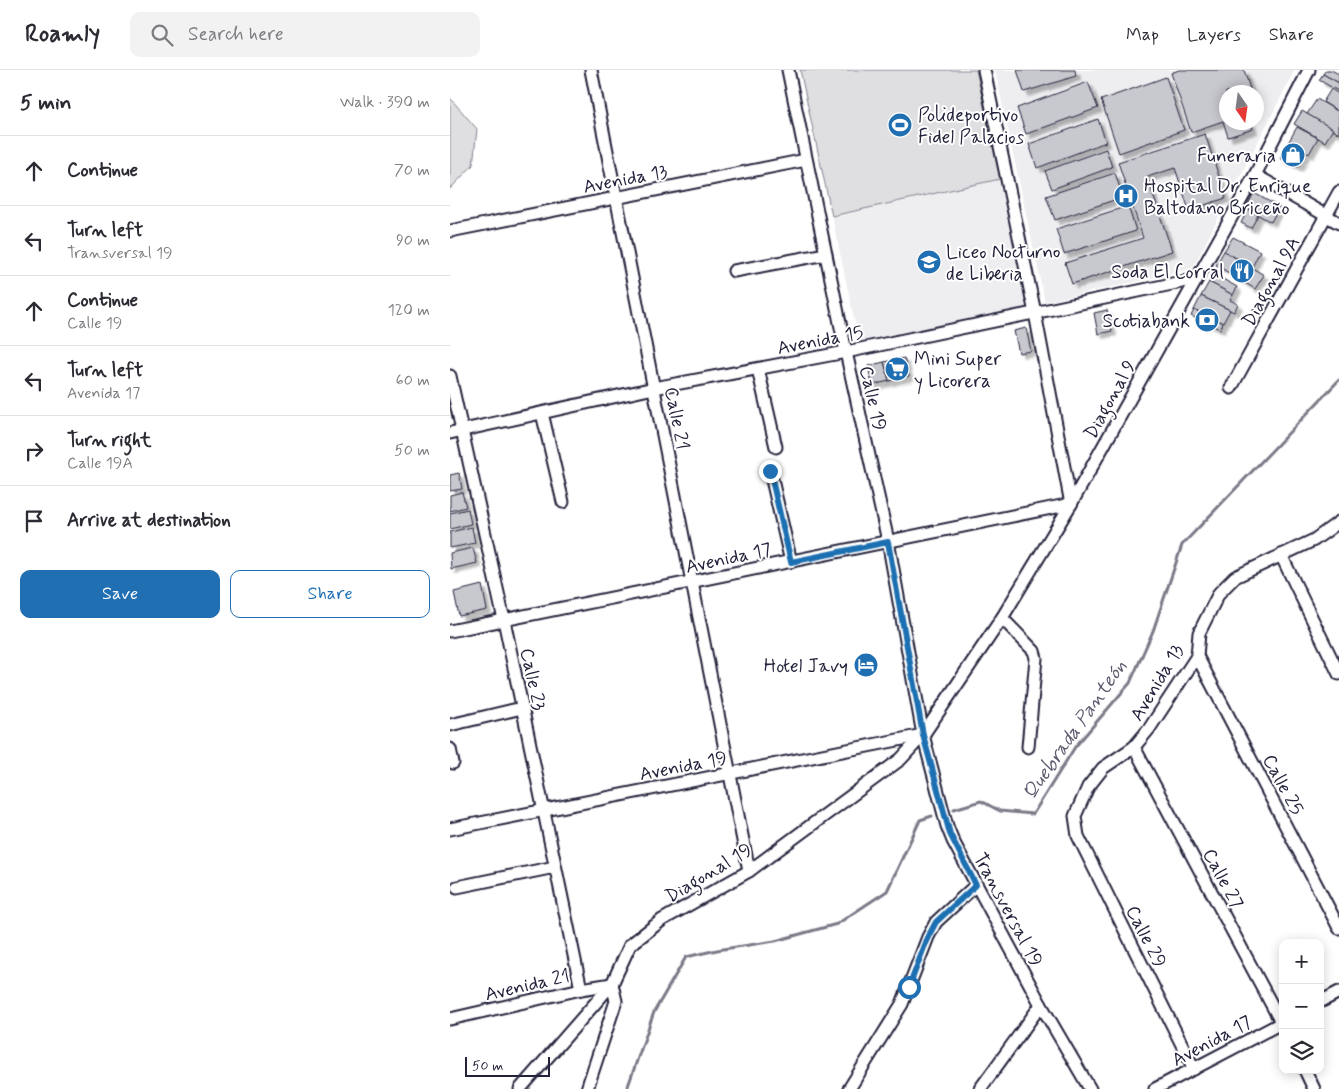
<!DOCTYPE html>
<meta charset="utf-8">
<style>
:root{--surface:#fff;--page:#f2f2f3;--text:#2b2b33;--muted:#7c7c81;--line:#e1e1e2;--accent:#1f6fb2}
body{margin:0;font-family:Mynerve,sans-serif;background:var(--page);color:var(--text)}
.controls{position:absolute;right:15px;bottom:15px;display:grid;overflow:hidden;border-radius:10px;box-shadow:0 2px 12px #0003}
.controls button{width:45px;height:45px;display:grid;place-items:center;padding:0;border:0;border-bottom:1px solid var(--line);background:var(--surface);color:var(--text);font:25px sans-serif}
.compass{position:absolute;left:769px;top:15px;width:45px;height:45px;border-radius:50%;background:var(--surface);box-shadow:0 2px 12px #0003;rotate:167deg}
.scale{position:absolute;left:15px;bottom:12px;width:85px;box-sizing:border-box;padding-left:5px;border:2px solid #22223b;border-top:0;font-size:14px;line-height:18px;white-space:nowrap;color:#22223b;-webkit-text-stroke:4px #fff;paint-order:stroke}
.stop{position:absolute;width:15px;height:15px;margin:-11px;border:4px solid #1f6fb2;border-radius:50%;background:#fff}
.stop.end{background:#1f6fb2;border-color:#fff;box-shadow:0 1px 5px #0008}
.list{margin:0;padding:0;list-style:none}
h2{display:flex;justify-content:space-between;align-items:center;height:65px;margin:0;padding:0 20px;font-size:21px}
h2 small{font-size:16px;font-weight:400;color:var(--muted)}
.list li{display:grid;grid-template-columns:32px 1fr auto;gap:15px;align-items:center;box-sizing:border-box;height:70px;padding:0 20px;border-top:1px solid var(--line)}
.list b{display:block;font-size:19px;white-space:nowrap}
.list p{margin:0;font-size:16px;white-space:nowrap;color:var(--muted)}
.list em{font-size:16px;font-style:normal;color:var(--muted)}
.actions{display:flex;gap:10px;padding:15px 20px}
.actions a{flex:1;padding:11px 0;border:1px solid var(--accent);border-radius:10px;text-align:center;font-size:18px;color:var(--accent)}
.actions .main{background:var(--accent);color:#fff}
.icon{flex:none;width:28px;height:28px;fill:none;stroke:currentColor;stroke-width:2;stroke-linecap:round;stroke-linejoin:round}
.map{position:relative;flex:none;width:889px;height:1019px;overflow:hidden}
header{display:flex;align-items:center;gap:30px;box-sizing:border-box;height:70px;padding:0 25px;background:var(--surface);border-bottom:1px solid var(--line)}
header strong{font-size:24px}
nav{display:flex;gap:28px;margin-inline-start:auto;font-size:18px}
.search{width:350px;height:45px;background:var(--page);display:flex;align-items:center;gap:12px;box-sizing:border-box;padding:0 18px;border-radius:10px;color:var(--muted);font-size:19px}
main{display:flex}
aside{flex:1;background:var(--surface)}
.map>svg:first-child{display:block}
.built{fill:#eeeef1;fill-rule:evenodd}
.green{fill:#dfdfe2;stroke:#80808e}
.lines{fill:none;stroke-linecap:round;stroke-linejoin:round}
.stream{stroke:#7a7a88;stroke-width:3}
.building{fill:#c8c8cf;stroke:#22223b;filter:url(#shadow)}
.minor-casing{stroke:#22223b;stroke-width:15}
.minor{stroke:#fff;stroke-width:11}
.route{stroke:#1f6fb2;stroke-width:6}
.labels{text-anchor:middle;stroke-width:4;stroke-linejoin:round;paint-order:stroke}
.poi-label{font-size:19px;fill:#22223b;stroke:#fff;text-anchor:start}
.street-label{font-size:19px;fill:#22223b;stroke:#fff}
.water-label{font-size:20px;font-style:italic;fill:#5c5c6f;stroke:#fff}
</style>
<header>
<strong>Roamly</strong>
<div class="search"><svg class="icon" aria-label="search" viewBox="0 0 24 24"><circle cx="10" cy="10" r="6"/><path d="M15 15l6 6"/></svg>Search here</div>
<nav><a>Map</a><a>Layers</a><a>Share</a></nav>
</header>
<main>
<aside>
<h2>5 min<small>Walk · 390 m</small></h2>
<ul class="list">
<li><svg class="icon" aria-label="ahead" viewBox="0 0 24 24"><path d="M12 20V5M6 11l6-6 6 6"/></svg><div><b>Continue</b></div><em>70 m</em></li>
<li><svg class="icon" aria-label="left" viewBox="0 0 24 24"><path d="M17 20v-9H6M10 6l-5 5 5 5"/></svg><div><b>Turn left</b><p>Transversal 19</p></div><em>90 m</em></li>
<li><svg class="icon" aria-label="ahead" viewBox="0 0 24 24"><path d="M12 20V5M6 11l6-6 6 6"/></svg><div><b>Continue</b><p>Calle 19</p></div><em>120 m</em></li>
<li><svg class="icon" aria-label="left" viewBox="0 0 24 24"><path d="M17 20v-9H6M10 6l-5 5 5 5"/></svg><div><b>Turn left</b><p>Avenida 17</p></div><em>60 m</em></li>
<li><svg class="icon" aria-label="right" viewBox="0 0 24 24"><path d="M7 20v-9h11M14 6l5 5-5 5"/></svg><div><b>Turn right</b><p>Calle 19A</p></div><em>50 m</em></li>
<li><svg class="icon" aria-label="arrive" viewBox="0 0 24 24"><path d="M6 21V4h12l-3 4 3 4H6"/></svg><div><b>Arrive at destination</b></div></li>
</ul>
<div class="actions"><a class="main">Save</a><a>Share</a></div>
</aside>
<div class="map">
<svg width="889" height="1019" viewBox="0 0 889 1019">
<defs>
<filter id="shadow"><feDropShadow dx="4.5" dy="4.5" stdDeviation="1" flood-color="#0004"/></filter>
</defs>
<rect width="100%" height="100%" fill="#fff"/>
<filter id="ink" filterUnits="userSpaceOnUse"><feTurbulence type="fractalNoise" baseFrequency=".02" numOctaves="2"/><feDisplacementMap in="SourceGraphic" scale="10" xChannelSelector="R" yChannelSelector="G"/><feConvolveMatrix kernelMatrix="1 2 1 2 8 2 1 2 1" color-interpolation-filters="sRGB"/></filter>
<g filter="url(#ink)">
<g class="built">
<path d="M545,0H845L742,199L595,232ZM776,22H806V52H776Z"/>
<polygon points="550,109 576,238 409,271 382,146"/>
</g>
<g class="green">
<polygon points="350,0 526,0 550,109 382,146"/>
<polygon points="0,28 27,59 23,95 0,119"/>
</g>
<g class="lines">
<g class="stream">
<polyline points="504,739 531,731 550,741 583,744 625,677 680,613 703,561 732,475 889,310"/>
<polyline points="177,1019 204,942 236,887 267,880 325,871 387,854 437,821 470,750 482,746"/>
</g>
</g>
<g class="building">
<polygon points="567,0 625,0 626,6 574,22"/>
<polygon points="729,0 794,0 801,22 776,22 776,52 801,52 803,59 778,67 773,51 741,62 721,3"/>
<polygon points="876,0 881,0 889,4 889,13 873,4"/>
<polygon points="873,4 889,13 888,21 869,10"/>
<polygon points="716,7 734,60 669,83 651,30"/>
<polygon points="638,12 648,38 576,64 567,38"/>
<polygon points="881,19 889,24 889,42 873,32"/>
<polygon points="867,29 889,42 889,64 857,44"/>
<polygon points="852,41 883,59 875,72 844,54"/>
<polygon points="648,49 656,72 587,98 579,74"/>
<polygon points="847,57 868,68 859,84 838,73"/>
<polygon points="755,64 776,128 739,140 725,98 697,107 722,181 622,214 615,193 693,168 668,92"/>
<polygon points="838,73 856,82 848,97 830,88"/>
<polygon points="656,79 662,97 602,119 595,101"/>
<polygon points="665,103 673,127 605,150 596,126"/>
<polygon points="804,123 829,137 821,152 796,138"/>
<polygon points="678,136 686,161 614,184 606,159"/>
<polygon points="798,139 808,145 801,158 791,153"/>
<polygon points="783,167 810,181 802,197 774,181"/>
<polygon points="774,181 814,205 805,219 766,195"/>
<polygon points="764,204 787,217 783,225 759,212"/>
<polygon points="759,212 783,225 780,230 788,234 784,242 751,226"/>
<polygon points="751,226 780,240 773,253 744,240"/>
<polygon points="657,240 662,261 648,264 644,243"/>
<polygon points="744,240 773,253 770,259 741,246"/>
<polygon points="576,258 581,281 569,283 564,261"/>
<polygon points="454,288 459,306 439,311 434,292"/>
<polygon points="434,292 439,311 422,315 418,296"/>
<polygon points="9,403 12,419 0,421 0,405"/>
<polygon points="12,422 16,437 0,441 0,425"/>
<polygon points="18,439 21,454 0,459 0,443"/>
<polygon points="22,457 25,473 0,478 0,462"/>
<polygon points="23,478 27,493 1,499 0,483"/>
<polygon points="32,515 37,540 9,546 4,522"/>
</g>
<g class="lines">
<defs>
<g id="minor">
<polyline points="141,0 299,801"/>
<polyline points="338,0 396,282 438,471 473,665 497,756 503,771 591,935 640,1019"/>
<polyline points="534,0 585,243 621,434"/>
<polyline points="805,105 889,153"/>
<polyline points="0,161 356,90"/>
<polyline points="284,201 376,184"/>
<polyline points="308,299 326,377"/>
<polyline points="0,306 54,550 131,919"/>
<polyline points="781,318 889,122"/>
<polyline points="92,343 113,432"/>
<polyline points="0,363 204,318 396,282 746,209"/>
<polyline points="320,401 341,492"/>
<polyline points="831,485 889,604"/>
<polyline points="552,548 584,581 586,588 578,677"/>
<polyline points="0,561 621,434"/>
<polyline points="747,586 889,858"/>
<polyline points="0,655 72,638"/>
<polyline points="684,677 833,956"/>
<polyline points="0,679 3,693"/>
<polyline points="0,759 473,665"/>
<polyline points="7,817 105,797"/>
<polyline points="870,932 889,922"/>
<polyline points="0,949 131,919 162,914"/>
<polyline points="744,999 628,766 625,746 638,717 653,698 684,677 699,659 747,586 749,563 769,523 785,507 864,470 889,452"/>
<polyline points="855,1000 864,1019"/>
<polyline points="70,1019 162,914 180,875 212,850 299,801 451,689 473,665 552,548 621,434 805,105 859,0"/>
<polyline points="137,1019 166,931 162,914"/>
<polyline points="399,1019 452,934 478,867 486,852 526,815"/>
<polyline points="530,1019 591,935"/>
<polyline points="705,1019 833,952"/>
</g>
</defs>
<use href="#minor" class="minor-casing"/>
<use href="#minor" class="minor"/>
</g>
</g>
<g class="lines" filter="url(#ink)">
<polyline class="route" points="320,401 341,492 438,472 473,665 500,764 526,815 486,852 478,867 459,917"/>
</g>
<defs>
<symbol id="stadium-disc" viewBox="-11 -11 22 22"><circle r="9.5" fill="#1f6fb2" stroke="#fff"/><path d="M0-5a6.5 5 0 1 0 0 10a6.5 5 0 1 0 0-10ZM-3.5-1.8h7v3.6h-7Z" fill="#fff"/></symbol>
<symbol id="shop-disc" viewBox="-11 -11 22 22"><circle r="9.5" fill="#1f6fb2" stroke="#fff"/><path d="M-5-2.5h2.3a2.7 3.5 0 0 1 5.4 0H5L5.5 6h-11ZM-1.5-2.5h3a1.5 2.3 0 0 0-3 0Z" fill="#fff"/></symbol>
<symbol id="hospital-disc" viewBox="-11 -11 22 22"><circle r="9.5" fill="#1f6fb2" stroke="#fff"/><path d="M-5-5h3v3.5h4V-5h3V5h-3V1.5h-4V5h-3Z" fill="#fff"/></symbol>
<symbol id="school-disc" viewBox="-11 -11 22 22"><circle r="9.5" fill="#1f6fb2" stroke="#fff"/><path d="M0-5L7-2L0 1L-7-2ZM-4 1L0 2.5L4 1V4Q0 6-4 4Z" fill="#fff"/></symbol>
<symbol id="restaurant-disc" viewBox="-11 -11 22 22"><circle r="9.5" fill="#1f6fb2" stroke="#fff"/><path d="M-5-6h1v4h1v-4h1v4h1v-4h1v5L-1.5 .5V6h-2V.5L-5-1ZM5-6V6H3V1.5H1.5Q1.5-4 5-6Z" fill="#fff"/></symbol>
<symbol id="bank-disc" viewBox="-11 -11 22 22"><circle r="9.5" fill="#1f6fb2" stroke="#fff"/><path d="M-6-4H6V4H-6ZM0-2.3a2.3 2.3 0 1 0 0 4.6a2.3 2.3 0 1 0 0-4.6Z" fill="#fff"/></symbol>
<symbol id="supermarket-disc" viewBox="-11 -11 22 22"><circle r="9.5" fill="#1f6fb2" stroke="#fff"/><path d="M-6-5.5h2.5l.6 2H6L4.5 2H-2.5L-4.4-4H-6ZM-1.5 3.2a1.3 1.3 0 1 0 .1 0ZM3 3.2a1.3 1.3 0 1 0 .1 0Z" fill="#fff"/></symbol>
<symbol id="hotel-disc" viewBox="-11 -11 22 22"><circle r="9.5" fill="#1f6fb2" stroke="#fff"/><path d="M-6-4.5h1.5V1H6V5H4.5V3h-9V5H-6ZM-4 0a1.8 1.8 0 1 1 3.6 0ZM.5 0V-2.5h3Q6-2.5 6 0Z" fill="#fff"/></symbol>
</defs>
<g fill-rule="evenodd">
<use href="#stadium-disc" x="436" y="41" width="28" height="28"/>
<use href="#shop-disc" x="829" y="71" width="28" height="28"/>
<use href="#hospital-disc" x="662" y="112" width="28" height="28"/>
<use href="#school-disc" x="465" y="178" width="28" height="28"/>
<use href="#restaurant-disc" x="778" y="187" width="28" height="28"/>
<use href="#bank-disc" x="743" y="236" width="28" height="28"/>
<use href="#supermarket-disc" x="433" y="285" width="28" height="28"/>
<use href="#hotel-disc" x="402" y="581" width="28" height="28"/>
</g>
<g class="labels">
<g class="poi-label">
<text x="468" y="51">Polideportivo<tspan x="468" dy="22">Fidel Palacios</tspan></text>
<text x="826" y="92" text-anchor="end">Funeraria</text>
<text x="694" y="122">Hospital Dr. Enrique<tspan x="694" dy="22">Baltodano Briceño</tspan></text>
<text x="496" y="188">Liceo Nocturno<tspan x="496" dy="22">de Liberia</tspan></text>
<text x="774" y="208" text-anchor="end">Soda El Corral</text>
<text x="740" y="257" text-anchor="end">Scotiabank</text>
<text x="464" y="295">Mini Super<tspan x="464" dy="22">y Licorera</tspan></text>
<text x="398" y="602" text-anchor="end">Hotel Javy</text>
</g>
<g class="street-label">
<text transform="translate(175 108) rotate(-11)" y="7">Avenida 13</text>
<text transform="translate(820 211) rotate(-61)" y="7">Diagonal 9A</text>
<text transform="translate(370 269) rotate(-11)" y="7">Avenida 15</text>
<text transform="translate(424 328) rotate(77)" y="7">Calle 19</text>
<text transform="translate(659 329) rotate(-61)" y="7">Diagonal 9</text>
<text transform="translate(228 348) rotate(79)" y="7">Calle 21</text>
<text transform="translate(278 487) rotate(-12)" y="7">Avenida 17</text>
<text transform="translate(84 609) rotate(78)" y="7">Calle 23</text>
<text transform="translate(706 612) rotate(-59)" y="7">Avenida 13</text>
<text transform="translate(233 695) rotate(-11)" y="7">Avenida 19</text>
<text transform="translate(834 714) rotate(62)" y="7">Calle 25</text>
<text transform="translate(258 802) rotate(-31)" y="7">Diagonal 19</text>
<text transform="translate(774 808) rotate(62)" y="7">Calle 27</text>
<text transform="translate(559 839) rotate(62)" y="7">Transversal 19</text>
<text transform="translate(697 866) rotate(63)" y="7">Calle 29</text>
<text transform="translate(77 914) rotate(-13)" y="7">Avenida 21</text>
<text transform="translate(761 970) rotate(-28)" y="7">Avenida 17</text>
</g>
<g class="water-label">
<text transform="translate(624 659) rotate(-55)" y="7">Quebrada Panteón</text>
</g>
</g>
</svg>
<div class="controls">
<button>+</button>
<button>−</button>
<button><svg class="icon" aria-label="layers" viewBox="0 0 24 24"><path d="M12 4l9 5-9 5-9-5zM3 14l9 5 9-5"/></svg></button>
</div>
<svg class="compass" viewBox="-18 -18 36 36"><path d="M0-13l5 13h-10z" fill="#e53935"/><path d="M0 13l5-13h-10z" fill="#7c7c81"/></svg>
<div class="scale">50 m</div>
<div class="stop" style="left:459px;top:917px"></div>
<div class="stop end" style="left:320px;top:401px"></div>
</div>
</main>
